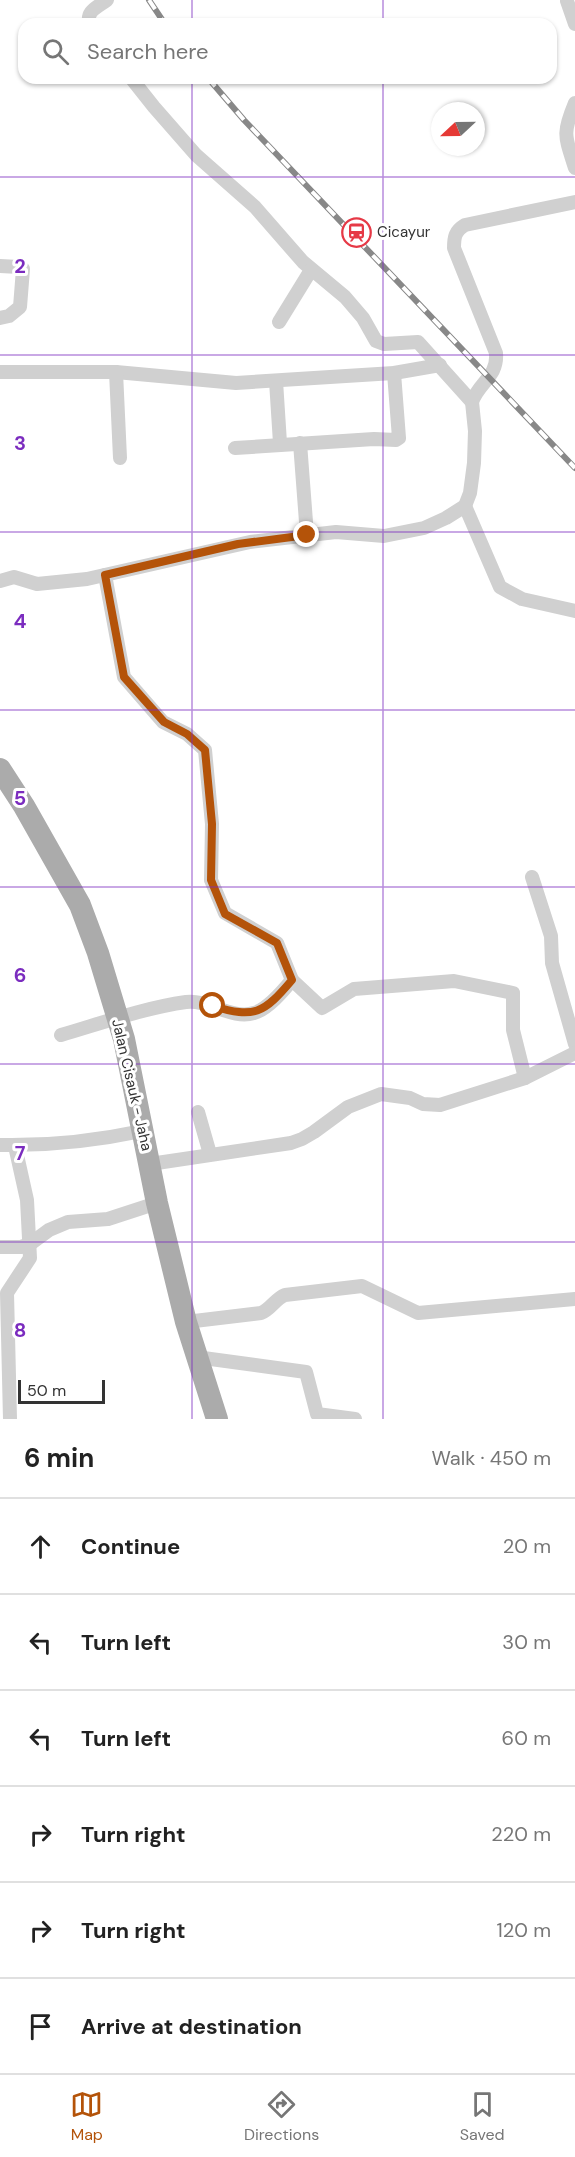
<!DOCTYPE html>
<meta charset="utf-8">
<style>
:root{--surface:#fff;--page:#f6f6f6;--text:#222;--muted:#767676;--line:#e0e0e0;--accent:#b45309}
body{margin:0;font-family:"DM Sans",sans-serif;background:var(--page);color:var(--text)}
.compass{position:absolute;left:431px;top:102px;width:54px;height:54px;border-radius:50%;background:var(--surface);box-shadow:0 2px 4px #0004;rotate:248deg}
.scale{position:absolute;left:18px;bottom:15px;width:87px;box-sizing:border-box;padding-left:6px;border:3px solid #333;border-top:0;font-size:16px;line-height:21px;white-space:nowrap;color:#333;-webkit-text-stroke:4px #fff;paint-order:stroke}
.stop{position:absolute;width:18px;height:18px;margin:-14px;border:4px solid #b45309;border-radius:50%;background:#fff}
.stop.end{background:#b45309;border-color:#fff;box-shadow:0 2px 6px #0008}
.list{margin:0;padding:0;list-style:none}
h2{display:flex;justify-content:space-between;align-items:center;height:78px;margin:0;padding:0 24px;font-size:26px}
h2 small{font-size:20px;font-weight:400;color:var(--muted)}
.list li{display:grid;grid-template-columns:39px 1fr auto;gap:18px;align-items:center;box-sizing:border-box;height:96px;padding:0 24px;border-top:2px solid var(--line)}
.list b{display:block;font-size:22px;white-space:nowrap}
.list em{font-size:20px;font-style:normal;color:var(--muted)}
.icon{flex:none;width:33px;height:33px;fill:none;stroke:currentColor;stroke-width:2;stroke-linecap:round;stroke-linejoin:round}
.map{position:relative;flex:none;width:575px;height:1419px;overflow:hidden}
.search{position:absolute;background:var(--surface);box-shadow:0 2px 4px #0004;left:18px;right:18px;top:18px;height:66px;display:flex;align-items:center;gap:15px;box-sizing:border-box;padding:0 21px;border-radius:18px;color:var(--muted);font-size:22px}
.sheet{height:654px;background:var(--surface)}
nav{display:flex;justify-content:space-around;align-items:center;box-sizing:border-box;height:84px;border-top:2px solid var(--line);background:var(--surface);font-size:16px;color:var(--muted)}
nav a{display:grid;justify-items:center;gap:3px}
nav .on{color:var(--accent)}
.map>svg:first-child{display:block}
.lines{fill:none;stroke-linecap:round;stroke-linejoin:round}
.street{stroke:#d0d0d0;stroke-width:14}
.primary{stroke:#ababab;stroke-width:22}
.rail-casing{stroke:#888;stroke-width:6}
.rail{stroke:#fff;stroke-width:4;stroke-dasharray:11;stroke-linecap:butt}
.route{stroke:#b45309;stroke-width:8}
.grid{fill:none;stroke:#7b2cbf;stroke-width:1.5;stroke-opacity:0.55}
.labels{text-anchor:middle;stroke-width:6;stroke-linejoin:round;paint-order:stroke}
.poi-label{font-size:15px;fill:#333;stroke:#fff;text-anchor:start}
.street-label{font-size:15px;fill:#333;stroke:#fff}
.grid-label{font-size:20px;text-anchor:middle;font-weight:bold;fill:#7b2cbf;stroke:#fff;stroke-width:6;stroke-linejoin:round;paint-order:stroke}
</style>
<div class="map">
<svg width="575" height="1419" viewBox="0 0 575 1419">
<rect width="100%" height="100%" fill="#fff"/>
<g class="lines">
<g class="street">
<polyline points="567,1 575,24"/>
<path d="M90,24C85,11 98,7 107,0"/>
<polyline points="131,78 154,107 196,155 255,207 303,262 345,297 363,318 376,341 384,344 418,342 472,402"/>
<path d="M575,103C562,134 565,136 575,168"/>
<polyline points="0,266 19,267 23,269 20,307 9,316 0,318"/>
<polyline points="279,322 311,270"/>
<polyline points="0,372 116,372 236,383 394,373 440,365"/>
<polyline points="116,372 120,458"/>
<polyline points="276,381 280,443"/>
<polyline points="300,443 307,535"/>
<polyline points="235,448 374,439 396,440 399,438 394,373"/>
<polyline points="465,506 500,587 522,599 575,611"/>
<polyline points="105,575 124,677 163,722 187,734 205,750 212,824 211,880 225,913 277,943 292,980 322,1008 354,989 454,981 513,993 513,1030 525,1078"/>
<path d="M0,581L14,577L37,584L87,579L250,542L336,532L384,536L424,528L446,518L465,506L470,493L474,463L475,431L472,402C479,382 498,377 496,353L454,248C454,237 455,231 465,225L575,202"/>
<polyline points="532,877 551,936 552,963 575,1044"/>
<path d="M61,1035C102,1023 144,1008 186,1002C208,999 232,1020 254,1013C268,1009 283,991 292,980"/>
<polyline points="198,1112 210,1154"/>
<path d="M0,1145C49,1146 95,1141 142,1131"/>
<polyline points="150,1164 291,1143 302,1139 314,1132 348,1107 381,1094 410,1098 423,1104 440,1105 525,1078 575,1053"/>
<polyline points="0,1247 21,1247 30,1244 49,1230 68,1222 108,1219 157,1203"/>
<path d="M186,1322L261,1313C271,1309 275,1299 285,1295L362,1286L418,1313L575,1299"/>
<polyline points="196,1357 306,1372 317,1414 355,1419"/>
<polyline points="10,1419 7,1293 30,1258 27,1200 15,1146"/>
</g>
<polyline class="primary" points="0,769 24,806 80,905 98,953 124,1039 157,1203 186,1322 217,1419"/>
<defs>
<g id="rail">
<polyline points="149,0 165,24"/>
<polyline points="208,78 244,120 575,468"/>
</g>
</defs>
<use href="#rail" class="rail-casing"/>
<use href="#rail" class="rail"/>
</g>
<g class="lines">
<path class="route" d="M213,1006C255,1019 264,1013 292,980L277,943L225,914L211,880L212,824L205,750L187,734L164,722L124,677L105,575L238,544L307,535"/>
</g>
<path class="grid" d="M192,0V24M383,0V24M192,78V1419M383,78V1419M0,177H575M0,355H575M0,532H575M0,710H575M0,887H575M0,1064H575M0,1242H575"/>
<defs>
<symbol id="station-ring" viewBox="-11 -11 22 22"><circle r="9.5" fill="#fff" stroke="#e63946" stroke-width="1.5"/><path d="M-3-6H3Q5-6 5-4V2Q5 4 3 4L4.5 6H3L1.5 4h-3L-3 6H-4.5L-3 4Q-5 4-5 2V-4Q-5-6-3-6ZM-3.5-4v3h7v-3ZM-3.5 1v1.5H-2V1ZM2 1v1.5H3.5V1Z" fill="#e63946"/></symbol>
</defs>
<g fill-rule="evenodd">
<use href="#station-ring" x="340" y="216" width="33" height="33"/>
</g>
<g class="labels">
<g class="poi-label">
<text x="377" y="237">Cicayur</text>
</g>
<g class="street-label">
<text transform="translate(132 1085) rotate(77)" y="5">Jalan Cisauk - Jaha</text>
</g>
</g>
<g class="grid-label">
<text x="20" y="273">2</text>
<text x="20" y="450">3</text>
<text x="20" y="628">4</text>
<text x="20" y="805">5</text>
<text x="20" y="982">6</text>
<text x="20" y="1160">7</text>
<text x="20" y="1337">8</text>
</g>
</svg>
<svg class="compass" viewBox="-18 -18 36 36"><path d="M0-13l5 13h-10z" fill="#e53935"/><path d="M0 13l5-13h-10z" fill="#767676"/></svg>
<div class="scale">50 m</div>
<div class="stop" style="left:213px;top:1006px"></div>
<div class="stop end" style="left:307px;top:535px"></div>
<div class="search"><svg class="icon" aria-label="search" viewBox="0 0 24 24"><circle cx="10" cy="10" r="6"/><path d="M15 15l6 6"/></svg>Search here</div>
</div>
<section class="sheet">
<h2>6 min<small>Walk · 450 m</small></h2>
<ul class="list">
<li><svg class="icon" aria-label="ahead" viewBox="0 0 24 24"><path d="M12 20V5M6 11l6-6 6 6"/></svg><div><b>Continue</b></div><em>20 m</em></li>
<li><svg class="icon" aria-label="left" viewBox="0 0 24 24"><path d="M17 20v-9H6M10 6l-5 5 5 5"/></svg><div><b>Turn left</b></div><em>30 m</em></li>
<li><svg class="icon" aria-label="left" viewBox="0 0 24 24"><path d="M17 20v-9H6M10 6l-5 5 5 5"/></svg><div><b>Turn left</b></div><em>60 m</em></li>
<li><svg class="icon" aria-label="right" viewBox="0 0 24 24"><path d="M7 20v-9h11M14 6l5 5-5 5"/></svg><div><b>Turn right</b></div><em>220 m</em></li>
<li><svg class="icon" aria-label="right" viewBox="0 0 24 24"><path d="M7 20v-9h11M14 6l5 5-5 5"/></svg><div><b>Turn right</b></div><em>120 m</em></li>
<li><svg class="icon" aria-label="arrive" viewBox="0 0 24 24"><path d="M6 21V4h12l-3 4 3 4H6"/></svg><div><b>Arrive at destination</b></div></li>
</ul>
</section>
<nav>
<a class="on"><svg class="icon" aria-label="map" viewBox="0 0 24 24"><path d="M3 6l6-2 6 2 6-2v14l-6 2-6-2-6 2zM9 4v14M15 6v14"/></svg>Map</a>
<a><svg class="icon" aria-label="directions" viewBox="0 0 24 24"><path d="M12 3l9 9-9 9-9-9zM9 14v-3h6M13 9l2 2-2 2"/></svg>Directions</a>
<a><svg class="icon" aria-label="saved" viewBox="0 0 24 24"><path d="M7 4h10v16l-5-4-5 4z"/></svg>Saved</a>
</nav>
